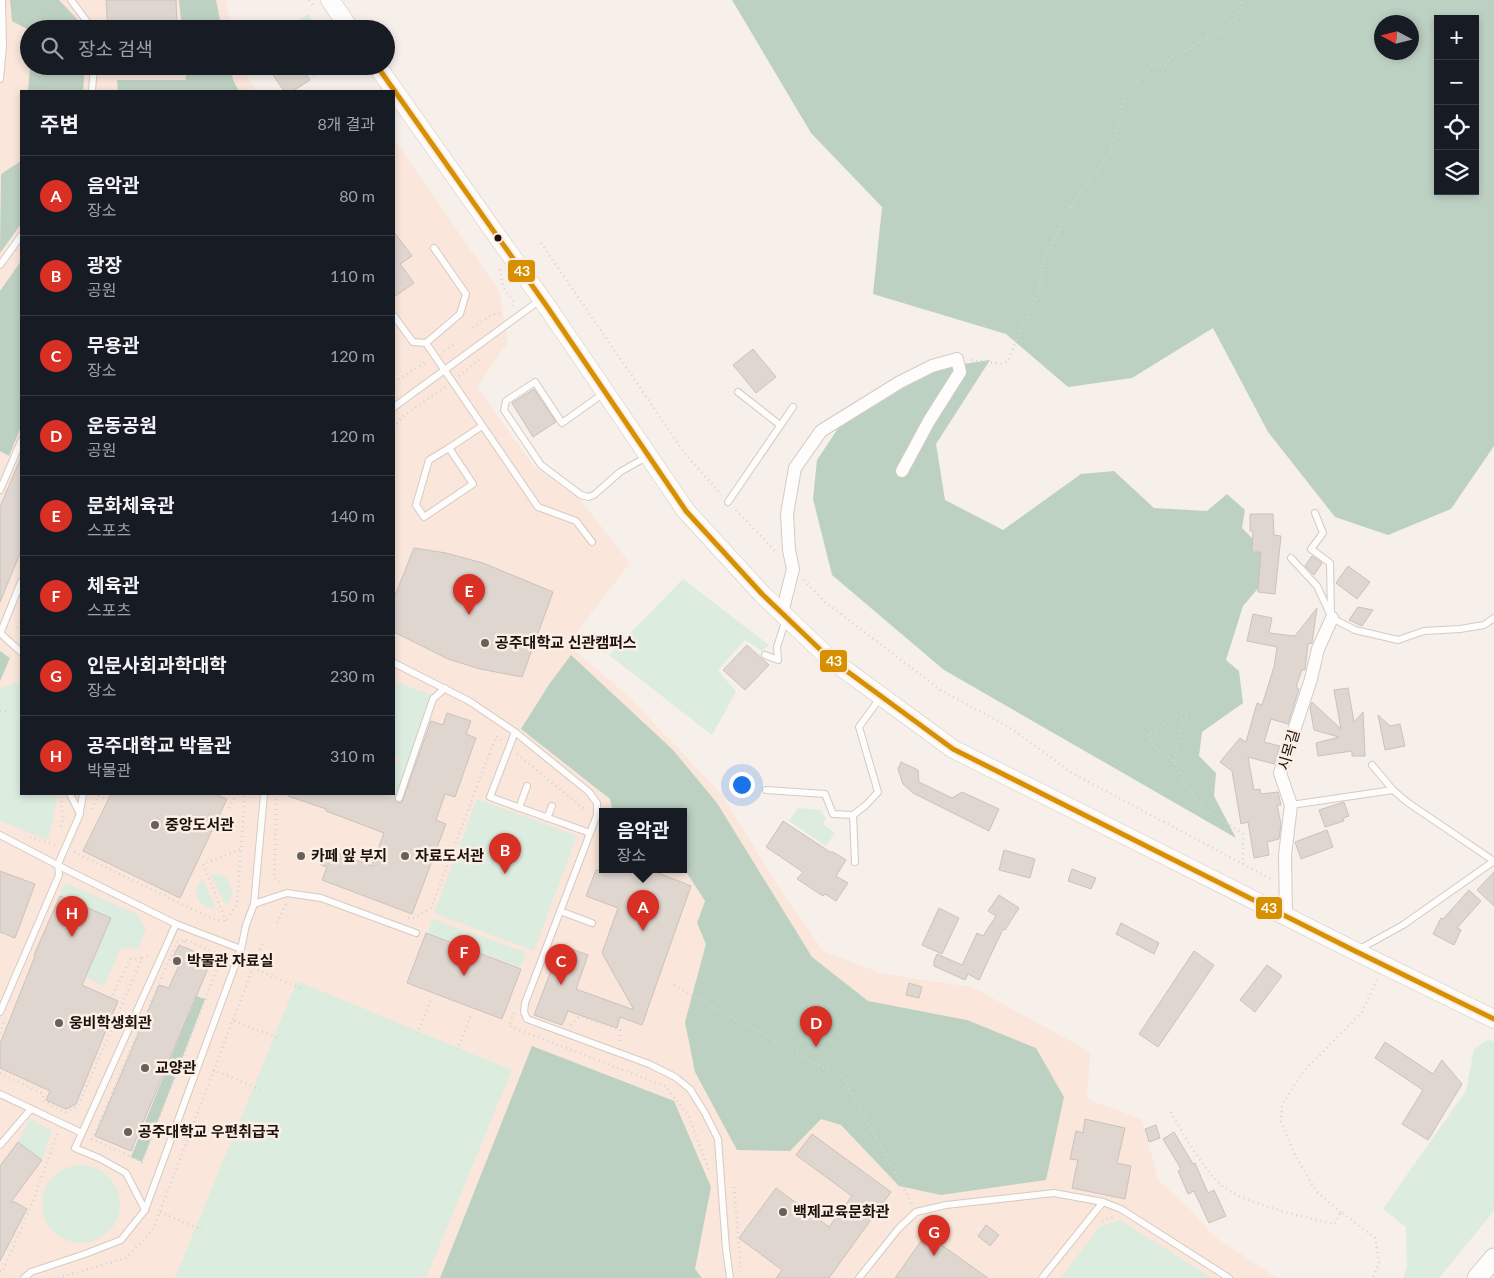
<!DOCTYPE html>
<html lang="ko">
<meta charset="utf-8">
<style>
:root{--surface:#171b24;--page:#20242c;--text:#f1f3f6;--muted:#9ea1a6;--line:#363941;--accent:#d93025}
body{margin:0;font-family:Lato,"Noto Sans KR",sans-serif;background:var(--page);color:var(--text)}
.controls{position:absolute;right:15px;top:15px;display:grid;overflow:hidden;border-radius:0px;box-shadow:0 2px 8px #0003}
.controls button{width:45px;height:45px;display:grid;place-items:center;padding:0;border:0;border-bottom:1px solid var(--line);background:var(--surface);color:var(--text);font:25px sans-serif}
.compass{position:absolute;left:1374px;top:15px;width:45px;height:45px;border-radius:50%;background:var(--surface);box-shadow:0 2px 8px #0003;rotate:277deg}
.you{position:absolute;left:741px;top:784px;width:18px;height:18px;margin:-12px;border:4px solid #fff;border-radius:50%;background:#1a73e8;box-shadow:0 0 0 8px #1a73e833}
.badge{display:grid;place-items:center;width:32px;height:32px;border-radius:50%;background:var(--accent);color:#fff;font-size:16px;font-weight:700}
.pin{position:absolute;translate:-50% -41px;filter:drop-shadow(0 1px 2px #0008)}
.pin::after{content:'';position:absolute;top:26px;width:18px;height:15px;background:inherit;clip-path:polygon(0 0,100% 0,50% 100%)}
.popup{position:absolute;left:599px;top:808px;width:88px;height:65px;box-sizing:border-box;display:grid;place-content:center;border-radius:0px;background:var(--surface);filter:drop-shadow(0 1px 4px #0005);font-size:16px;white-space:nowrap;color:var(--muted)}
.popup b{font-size:19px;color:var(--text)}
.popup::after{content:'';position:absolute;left:50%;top:100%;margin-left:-10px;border:10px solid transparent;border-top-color:var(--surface)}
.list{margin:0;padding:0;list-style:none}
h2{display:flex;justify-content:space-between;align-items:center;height:65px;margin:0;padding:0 20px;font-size:21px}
h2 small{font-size:16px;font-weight:400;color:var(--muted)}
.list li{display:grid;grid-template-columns:32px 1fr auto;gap:15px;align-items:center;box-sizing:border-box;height:80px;padding:0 20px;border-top:1px solid var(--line)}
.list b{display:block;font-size:19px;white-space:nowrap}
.list p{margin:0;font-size:16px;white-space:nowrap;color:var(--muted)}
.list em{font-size:16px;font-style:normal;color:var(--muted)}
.icon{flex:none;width:28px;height:28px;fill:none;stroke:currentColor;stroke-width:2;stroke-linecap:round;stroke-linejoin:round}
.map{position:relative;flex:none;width:1494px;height:1278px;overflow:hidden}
.search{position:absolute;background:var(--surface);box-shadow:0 2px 8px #0003;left:20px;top:20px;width:375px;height:55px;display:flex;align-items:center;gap:12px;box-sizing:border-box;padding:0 18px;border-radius:28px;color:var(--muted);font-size:19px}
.panel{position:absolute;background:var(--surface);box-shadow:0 2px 8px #0003;left:20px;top:90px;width:375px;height:705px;border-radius:0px}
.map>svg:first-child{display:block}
.built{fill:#fae6da;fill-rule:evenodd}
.green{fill:#dcede0}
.forest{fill:#bdd1c3;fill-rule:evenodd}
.building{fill:#dfd6d0;stroke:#cbc2bc}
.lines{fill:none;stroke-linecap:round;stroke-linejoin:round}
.lane-casing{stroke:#d3cbc5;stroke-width:8}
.street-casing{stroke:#d3cbc5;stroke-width:14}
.secondary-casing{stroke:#d3cbc5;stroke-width:19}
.primary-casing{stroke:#d3cbc5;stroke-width:21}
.path{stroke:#d6d4d2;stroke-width:2.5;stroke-dasharray:1 4;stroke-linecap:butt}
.lane{stroke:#fefdfc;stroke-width:6}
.street{stroke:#fefdfc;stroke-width:12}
.secondary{stroke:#fefdfc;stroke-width:18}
.primary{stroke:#fefdfc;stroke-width:19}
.bus-1-casing{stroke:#faeee6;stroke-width:9}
.bus-1{stroke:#d69002;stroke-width:5}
.bus-dot{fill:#1e130c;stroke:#faeee6;stroke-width:2}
.poi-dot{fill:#6a605a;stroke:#faeee6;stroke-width:2}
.labels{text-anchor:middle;stroke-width:5;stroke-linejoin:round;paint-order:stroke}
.poi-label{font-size:15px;font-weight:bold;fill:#1e130c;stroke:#faeee6;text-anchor:start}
.street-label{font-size:15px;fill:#1e130c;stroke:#faeee6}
.line-badge{stroke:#faeee6;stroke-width:2}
.badge-label{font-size:14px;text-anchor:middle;font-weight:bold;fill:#fff}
</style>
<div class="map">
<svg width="1494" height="1278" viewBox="0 0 1494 1278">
<rect width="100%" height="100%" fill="#f6efea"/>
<path class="built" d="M0,0H225L233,29H29V66H243L245,74L256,91H21V794H394V139L499,291L508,342L477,387L535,468L577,496L630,563L576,633L578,653L630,698L722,795L779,888L823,951L883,974L972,987L1090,1052L1087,1099L1141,1119L1159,1181L1192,1211L1212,1235L1277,1278H0ZM603,812H683V870H603Z"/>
<g class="green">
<polygon points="308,14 318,29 296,29 293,24"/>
<polygon points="305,66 331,66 313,78"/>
<polygon points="683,579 769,645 762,651 745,640 718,670 736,692 712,735 609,655"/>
<polygon points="21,681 21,794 54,794 57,801 48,840 0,821 0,688"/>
<polygon points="394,681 433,695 396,800 385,796 386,794 394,794 394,772 399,757 394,755"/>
<polygon points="477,799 577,836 534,951 434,913"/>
<polygon points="798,808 820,810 826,819 823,824 835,833 826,846 789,821"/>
<path d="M215,874L226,877C233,888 235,895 226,906L211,876Z"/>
<path d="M203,879L216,909C200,910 188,890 203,879Z"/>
<polygon points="65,883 137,914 146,929 138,949 121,948 104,986 85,977 111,918 60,896"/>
<polygon points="432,919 526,952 521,967 427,934"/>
<polygon points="297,981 512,1070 426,1278 175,1278"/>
<polygon points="1489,1039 1494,1042 1494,1211 1439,1278 1403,1278 1407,1268 1406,1227 1383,1209 1466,1091 1474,1049"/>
<polygon points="30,1119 52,1131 42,1160 18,1142"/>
<circle cx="81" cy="1204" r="39"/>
<polygon points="1120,1220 1212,1278 1061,1278 1099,1227"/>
</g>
<g class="forest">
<polygon points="10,0 59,0 77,19 79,29 29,29 29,30 12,21"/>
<polygon points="179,0 216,0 222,29 182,29"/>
<path d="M732,0H1494V446L1451,509L1388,535L1335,517L1268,432L1213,328L1132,378L1068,387L1006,334L873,294L882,207L811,133ZM1438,19H1475V191H1438ZM1382,22H1412V52H1382Z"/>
<polygon points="30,66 85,66 83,91 28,91"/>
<polygon points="185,66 230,66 233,80 239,91 118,91 117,80 186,80"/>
<polygon points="21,161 21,224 0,253 1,174"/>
<polygon points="21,261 21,426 9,456 0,451 0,291"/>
<polygon points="990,360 936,444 945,500 1003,530 1081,474 1114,471 1154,508 1207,511 1227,494 1245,510 1242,528 1266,552 1260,586 1243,606 1226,660 1239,671 1243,703 1202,732 1199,756 1216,773 1214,796 1236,838 944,670 832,575 813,499 817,460 839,427 937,368"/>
<polygon points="0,651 10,658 0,681"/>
<polygon points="571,655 673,750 717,803 812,957 868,1001 967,1020 1036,1048 1064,1097 1046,1180 941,1195 899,1186 841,1125 821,1119 790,1151 737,1150 695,1072 685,1022 706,944 697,923 705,901 683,867 683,812 613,812 610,799 521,729 550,683"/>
<polygon points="196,996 205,999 142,1162 131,1157"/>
<polygon points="532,1046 674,1101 711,1187 695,1269 702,1278 440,1278"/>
</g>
<g class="building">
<polygon points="106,0 176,0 177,29 108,29"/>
<polygon points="267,66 301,66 310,80 293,91 284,91"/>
<polygon points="394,232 412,256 400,264 414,283 394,297"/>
<polygon points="753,349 776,377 756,393 733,365"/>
<polygon points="534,389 556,422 533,437 512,403"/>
<polygon points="21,457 21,551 0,602 0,507"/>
<polygon points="1250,514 1273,514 1274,535 1281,536 1275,594 1258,592 1261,552 1252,552 1253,531 1250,531"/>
<polygon points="414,548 446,553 483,563 553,592 522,677 480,669 448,659 394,632 394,598"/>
<polygon points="1312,556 1322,563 1314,575 1305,566"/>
<polygon points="1348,566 1370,582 1357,599 1336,583"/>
<polygon points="1358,607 1373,610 1362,626 1349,620"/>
<polygon points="1317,608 1312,643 1308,644 1305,670 1302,670 1296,687 1299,689 1288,724 1271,719 1264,742 1280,746 1274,764 1248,757 1254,790 1260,789 1261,794 1278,792 1281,805 1277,805 1281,824 1279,839 1267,842 1269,855 1254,858 1248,822 1241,824 1232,771 1220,762 1240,738 1246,742 1257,703 1262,705 1274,667 1277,647 1247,641 1253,614 1272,618 1269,633 1295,636"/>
<polygon points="747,645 769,665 745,690 723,670"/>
<polygon points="1348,688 1354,722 1363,712 1365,756 1352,756 1352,751 1318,756 1316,743 1339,737 1314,730 1310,708 1312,702 1341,729 1334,690"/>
<polygon points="447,713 471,721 466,734 476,738 455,797 445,794 436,820 446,824 412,914 322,880 327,867 319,864 325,848 372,866 384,833 326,811 326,809 288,796 288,794 395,794 395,801 398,803 402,802 431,721 443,725"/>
<polygon points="1378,715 1390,726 1400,724 1405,746 1385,750"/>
<polygon points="901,762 918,770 919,782 952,798 962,792 999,809 989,831 913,793 903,784 898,769"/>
<polygon points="111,794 215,794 227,799 180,898 83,851"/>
<polygon points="1344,802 1349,816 1343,818 1344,821 1325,827 1319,810"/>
<polygon points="783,821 830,852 833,852 846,860 836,876 848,883 836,901 825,894 823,896 797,879 803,872 766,847"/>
<polygon points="1327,830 1333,847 1301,859 1295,842"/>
<polygon points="1004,850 1035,859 1030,878 999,870"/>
<polygon points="1072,869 1096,878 1091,889 1068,881"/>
<polygon points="596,870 651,870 691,886 642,1025 620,1017 617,1028 568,1011 562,1025 534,1015 561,945 588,955 576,989 634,1010 602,953 618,908 586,896"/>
<polygon points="0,871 35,884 15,938 0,932"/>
<polygon points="1494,872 1494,906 1477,890"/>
<polygon points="1469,890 1481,901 1457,928 1461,930 1454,945 1433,934 1441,918 1443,919"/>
<polygon points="999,895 1019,908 1005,930 1003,929 979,980 968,974 965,980 934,966 934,961 937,954 962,965 977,933 983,936 996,916 988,911"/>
<polygon points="60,896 111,918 82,985 118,1001 76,1104 66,1109 46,1100 50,1091 0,1068 0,1044 35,956 34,955"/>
<polygon points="939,908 959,918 942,954 922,945"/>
<polygon points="1121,923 1159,943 1154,954 1116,934"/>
<polygon points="426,933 521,969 502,1019 407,983"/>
<polygon points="179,945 212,959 131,1151 95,1136 159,985 169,988 173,978 178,968 171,961"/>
<polygon points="1194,951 1214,965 1158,1047 1139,1034"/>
<polygon points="1267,965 1282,976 1255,1012 1240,1000"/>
<polygon points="909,983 922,987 919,998 906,995"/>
<polygon points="1385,1042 1433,1074 1442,1060 1462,1084 1428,1140 1402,1124 1423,1090 1375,1058"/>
<polygon points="1085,1119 1125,1128 1117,1163 1131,1166 1125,1199 1072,1188 1078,1160 1070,1159 1076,1131 1083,1133"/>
<polygon points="1156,1125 1160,1138 1149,1142 1145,1129"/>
<polygon points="1174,1132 1193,1164 1195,1163 1208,1193 1214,1190 1226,1216 1209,1223 1194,1191 1188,1194 1178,1171 1181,1169 1163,1139"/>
<polygon points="812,1134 891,1192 829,1278 776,1278 782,1270 739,1238 776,1188 829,1227 852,1196 796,1155"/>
<polygon points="18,1142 42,1160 11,1202 15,1202 27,1209 0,1261 0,1166"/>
<polygon points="986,1225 999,1235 990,1246 978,1236"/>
<polygon points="926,1234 988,1278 895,1278"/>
</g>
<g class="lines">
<defs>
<g id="lane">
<polyline points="71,0 88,23 89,29"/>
<polyline points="0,79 3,46 2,0"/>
<polyline points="92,91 94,66"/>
<polyline points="434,248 466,294 460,314 426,343 538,507 576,521 592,542"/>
<polyline points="0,265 21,236"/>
<polyline points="394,316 413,342 426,343"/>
<polyline points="738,392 780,425"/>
<polyline points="604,393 562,423 535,382 506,401 504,410 541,465 581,495 588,497 594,495 620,472 648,456"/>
<polyline points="394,407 540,300"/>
<polygon points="449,448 473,484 424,517 416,505 429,460"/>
<polyline points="449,448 482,426"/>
<polyline points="0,490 21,441"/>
<polyline points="728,502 793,407"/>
<polyline points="1315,513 1323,533 1311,549 1330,563 1331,614"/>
<polyline points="1291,558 1317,586 1332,618 1355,630 1398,640 1424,631 1460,629 1484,625 1494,618"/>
<polyline points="0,633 21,652"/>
<polyline points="0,634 21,582"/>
<polyline points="765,655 778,660 777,647 786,619"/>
<polyline points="394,663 469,701 515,732 589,792 597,803 597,815 525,1003 524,1012 527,1019 649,1064 675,1077 690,1089 705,1113 718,1139 726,1249 730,1278"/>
<polyline points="515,732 490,797 590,833"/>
<polyline points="766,790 825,794 833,814 853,815 866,805 878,792 859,727 880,698"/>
<polyline points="399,798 433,699 445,688"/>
<polyline points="1291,805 1393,790 1372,765"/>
<polyline points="519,808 527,786"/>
<polyline points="80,812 83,794"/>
<polyline points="853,815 855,862"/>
<polyline points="547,818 552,806"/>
<polyline points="0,835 67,870 176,924 241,949"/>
<polyline points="254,904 287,893 321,898 416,933"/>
<polyline points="560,911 592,923"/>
<polyline points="1358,950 1403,925 1494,861 1407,802 1393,790"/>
<polyline points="0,1012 59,875 58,864 80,814 70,794"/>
<polyline points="0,1094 82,1133 75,1148 99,1158 126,1173 145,1210"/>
<polyline points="82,1133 176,924"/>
<polyline points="0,1145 31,1109"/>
<polyline points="24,1278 31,1272 85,1254 121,1240 145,1210 241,949 246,925 254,904 264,794"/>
<polyline points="859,1278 899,1228 916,1212 946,1205 1054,1193 1103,1202 1121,1209 1229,1278"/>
<polyline points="1042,1278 1103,1202"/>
</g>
<g id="street">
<polyline points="782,613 793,569 789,550 787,514 795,468 821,431 900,382 932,366 957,359 960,372 929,421 902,471"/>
<polyline points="1286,916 1285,855 1291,805 1280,773 1311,679 1318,649 1332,618"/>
</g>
<g id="secondary">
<polyline points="330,0 350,29"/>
<polyline points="377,66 548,308 686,511 762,594 829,658 953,749 1355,951 1494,1019"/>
</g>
<polyline id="primary" points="1477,1278 1494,1258"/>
</defs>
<use href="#lane" class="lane-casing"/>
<use href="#street" class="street-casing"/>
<use href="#secondary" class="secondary-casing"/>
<use href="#primary" class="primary-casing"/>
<g class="path">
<polyline points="309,0 315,7"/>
<polyline points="357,66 362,74"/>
<polyline points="541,243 686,455 722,495"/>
<polyline points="500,269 503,287 514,302 512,307"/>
<polyline points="473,328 491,315 502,313"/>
<polyline points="444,351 456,343"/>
<polyline points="971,360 1003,364 1008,361 1030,308 1038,294 1044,259 1074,201 1109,155 1117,131 1125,96 1130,88 1143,77 1150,67 1165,64 1177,53 1185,51 1214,34 1219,35 1224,28 1237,19 1243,0"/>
<polyline points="459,376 482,357"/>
<polyline points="394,382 426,362"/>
<polyline points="394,428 402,417 445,387"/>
<polyline points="736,510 775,551"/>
<polyline points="804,580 825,602 942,691 1009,727 1072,773 1273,880"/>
<polyline points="17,628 21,618"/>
<polyline points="0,711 10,712"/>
<polyline points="517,754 587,811"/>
<polyline points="1174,761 1181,728 1188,715 1181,714 1148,735 1158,751 1174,761 1186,786 1201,806 1243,834 1243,864"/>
<polyline points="277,794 274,878 281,883"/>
<polyline points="99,795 106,799"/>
<polyline points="61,801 63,817 61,827"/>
<polyline points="229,808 237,794"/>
<polyline points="92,809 99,794"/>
<polyline points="30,837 56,845"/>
<polyline points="74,852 215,920 226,921 237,904 245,794"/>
<polyline points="408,918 414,918 431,908 496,736 502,741"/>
<polyline points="226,921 203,864 241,849"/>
<polyline points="277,923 286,904"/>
<polygon points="186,940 222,956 142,1162 92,1139 177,942"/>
<polyline points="177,961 186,939"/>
<polyline points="253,968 302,989"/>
<polyline points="674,985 844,1079 912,1204"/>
<polyline points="113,995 130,959 142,958"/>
<polyline points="191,1011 197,997"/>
<polyline points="514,1013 509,1026 665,1086 688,1115 709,1170"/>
<polyline points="234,1021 281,1039"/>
<polyline points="571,1025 580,1016 620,1030 620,1042"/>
<polyline points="0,1033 4,1022"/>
<polyline points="417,1034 431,1000"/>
<polyline points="457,1050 471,1015"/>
<polyline points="213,1070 260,1089"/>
<polyline points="0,1073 43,1094 43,1101 66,1112 78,1106 142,958 151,955"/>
<path d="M1171,1112C1183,1134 1203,1168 1221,1185C1241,1203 1307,1218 1334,1224L1341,1212L1375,1238L1379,1262L1373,1278"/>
<polyline points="131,1157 136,1145"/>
<polyline points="734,1187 741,1272"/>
<polyline points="160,1212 202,1230"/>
<polyline points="1341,1212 1316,1191 1294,1153 1281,1122 1282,1105 1302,1073 1362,1012 1377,980"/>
<polyline points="1102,1221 1114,1217"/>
<polyline points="0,1271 2,1272 29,1212 58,1132"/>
<polyline points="58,1278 126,1258 153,1230 262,944"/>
</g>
<use href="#lane" class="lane"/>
<use href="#street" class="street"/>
<use href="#secondary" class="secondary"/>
<use href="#primary" class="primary"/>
<defs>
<polyline id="bus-1" points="377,66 548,308 686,511 762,594 829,658 953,749 1355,951 1494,1019"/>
</defs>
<use href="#bus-1" class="bus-1-casing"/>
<use href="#bus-1" class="bus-1"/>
</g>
<circle class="bus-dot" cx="498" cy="238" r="4.5"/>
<g class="poi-dot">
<circle cx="485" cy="643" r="5"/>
<circle cx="155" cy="825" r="5"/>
<circle cx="301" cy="856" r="5"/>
<circle cx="405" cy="856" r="5"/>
<circle cx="177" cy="961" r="5"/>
<circle cx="59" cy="1023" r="5"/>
<circle cx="145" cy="1068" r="5"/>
<circle cx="128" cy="1132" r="5"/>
<circle cx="783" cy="1212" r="5"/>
</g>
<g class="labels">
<g class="poi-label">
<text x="495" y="648">공주대학교 신관캠퍼스</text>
<text x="165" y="830">중앙도서관</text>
<text x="311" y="861">카페 앞 부지</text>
<text x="415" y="861">자료도서관</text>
<text x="187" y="966">박물관 자료실</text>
<text x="69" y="1028">웅비학생회관</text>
<text x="155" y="1073">교양관</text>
<text x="138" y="1137">공주대학교 우편취급국</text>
<text x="793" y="1217">백제교육문화관</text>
</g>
<g class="street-label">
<text transform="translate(1289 750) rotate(-74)" y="5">시목길</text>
</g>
</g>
<g class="line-badge">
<rect x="507" y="259" width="29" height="24" rx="5" fill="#d69002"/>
<rect x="819" y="649" width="29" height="24" rx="5" fill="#d69002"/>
<rect x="1255" y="896" width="28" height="24" rx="5" fill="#d69002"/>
</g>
<g class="badge-label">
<text x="522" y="276">43</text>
<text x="834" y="666">43</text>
<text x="1269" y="913">43</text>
</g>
</svg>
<div class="controls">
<button>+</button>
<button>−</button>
<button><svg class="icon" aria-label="locate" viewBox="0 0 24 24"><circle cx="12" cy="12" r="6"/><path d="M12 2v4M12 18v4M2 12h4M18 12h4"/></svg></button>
<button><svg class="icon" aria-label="layers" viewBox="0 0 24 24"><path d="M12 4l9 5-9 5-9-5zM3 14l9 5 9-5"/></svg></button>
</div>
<svg class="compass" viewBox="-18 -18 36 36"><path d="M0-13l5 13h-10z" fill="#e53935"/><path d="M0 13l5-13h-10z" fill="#9ea1a6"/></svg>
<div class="you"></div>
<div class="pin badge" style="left:643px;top:931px">A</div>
<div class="popup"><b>음악관</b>장소</div>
<div class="pin badge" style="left:505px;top:874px">B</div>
<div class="pin badge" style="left:561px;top:985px">C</div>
<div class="pin badge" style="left:816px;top:1047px">D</div>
<div class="pin badge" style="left:469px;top:615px">E</div>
<div class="pin badge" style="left:464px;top:976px">F</div>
<div class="pin badge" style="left:934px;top:1256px">G</div>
<div class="pin badge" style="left:72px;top:937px">H</div>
<div class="search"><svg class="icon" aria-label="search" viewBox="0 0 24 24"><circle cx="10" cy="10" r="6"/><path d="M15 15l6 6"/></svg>장소 검색</div>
<section class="panel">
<h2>주변<small>8개 결과</small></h2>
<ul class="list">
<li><span class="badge">A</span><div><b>음악관</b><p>장소</p></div><em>80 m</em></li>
<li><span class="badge">B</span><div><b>광장</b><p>공원</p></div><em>110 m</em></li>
<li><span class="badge">C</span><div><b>무용관</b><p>장소</p></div><em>120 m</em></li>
<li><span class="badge">D</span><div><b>운동공원</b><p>공원</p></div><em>120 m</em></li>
<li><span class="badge">E</span><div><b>문화체육관</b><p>스포츠</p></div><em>140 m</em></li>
<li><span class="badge">F</span><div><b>체육관</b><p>스포츠</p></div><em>150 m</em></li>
<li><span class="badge">G</span><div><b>인문사회과학대학</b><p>장소</p></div><em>230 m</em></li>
<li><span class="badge">H</span><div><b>공주대학교 박물관</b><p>박물관</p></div><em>310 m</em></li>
</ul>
</section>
</div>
